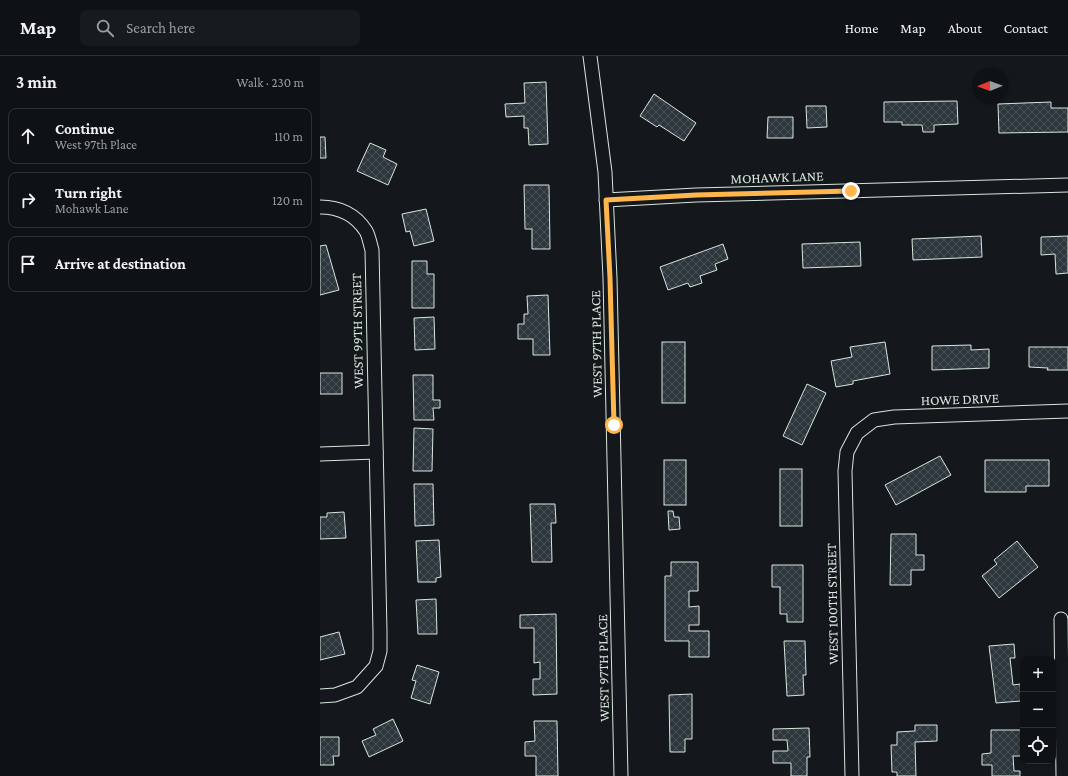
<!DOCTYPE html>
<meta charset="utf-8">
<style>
:root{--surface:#0f1215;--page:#181b1e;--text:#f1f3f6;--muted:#9b9ea0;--line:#2f3234}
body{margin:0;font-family:"Crimson Pro",serif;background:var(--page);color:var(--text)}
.controls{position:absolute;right:12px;bottom:12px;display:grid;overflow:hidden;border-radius:8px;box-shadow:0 1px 3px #0004}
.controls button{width:36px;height:36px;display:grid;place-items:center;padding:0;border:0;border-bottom:1px solid var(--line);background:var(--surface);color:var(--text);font:20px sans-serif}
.compass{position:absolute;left:652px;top:12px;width:36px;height:36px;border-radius:50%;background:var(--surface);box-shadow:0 1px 3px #0004;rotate:269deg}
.stop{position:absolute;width:12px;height:12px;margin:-9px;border:3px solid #ffb74d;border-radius:50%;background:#fff}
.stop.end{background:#ffb74d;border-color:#fff;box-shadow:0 1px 4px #0008}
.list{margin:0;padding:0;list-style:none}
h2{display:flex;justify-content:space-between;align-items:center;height:52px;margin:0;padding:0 16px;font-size:17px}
h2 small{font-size:13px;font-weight:400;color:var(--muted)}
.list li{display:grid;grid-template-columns:26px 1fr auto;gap:12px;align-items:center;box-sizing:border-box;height:56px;margin:0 8px 8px;padding:0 8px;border:1px solid var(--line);border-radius:8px}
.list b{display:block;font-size:15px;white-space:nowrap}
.list p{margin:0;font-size:13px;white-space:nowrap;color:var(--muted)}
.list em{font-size:13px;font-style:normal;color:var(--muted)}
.icon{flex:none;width:22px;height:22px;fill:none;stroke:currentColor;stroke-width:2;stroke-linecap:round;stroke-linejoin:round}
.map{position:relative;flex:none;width:748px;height:720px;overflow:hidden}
header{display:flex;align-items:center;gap:24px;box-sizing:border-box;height:56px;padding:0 20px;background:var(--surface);border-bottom:1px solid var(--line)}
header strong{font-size:19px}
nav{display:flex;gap:22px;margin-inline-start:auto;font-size:14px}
.search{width:280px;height:36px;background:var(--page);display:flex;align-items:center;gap:10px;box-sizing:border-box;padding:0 14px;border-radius:8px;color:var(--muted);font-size:15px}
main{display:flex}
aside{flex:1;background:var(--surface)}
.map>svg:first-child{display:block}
.building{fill:url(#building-cross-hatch);stroke:#d8e6dc}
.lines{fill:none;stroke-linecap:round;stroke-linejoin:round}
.minor-casing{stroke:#d8e6dc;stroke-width:15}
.minor{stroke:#14181c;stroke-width:13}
.route{stroke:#ffb74d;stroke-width:5}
.labels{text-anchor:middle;stroke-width:3;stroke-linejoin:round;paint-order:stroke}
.street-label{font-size:14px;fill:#d8e6dc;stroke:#14181c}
</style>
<header>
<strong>Map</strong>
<div class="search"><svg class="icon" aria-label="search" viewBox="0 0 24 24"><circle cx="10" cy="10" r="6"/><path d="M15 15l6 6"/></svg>Search here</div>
<nav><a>Home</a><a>Map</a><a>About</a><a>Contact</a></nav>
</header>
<main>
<aside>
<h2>3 min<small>Walk · 230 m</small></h2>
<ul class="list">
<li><svg class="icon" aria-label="ahead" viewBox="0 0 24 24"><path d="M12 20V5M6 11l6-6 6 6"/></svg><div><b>Continue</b><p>West 97th Place</p></div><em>110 m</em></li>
<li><svg class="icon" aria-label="right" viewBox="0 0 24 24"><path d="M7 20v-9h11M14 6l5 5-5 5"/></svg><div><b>Turn right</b><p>Mohawk Lane</p></div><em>120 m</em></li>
<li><svg class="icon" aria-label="arrive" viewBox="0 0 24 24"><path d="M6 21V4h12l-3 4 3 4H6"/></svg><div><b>Arrive at destination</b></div></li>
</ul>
</aside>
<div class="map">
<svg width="748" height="720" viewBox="0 0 748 720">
<defs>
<pattern id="building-cross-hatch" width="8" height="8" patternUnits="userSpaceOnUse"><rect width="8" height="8" fill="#2c363c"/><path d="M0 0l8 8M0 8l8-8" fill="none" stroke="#4a5358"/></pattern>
</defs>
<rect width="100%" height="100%" fill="#14181c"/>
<g class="building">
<polygon points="226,26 228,88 209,89 208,72 204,72 204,60 186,61 185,48 205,47 204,27"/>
<polygon points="334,38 376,67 364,85 339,69 337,71 320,60"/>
<polygon points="637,45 638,68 614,69 614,76 603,76 602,69 582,69 582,66 564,66 564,46"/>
<polygon points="731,46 731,52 748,52 748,76 679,77 678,48"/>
<polygon points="486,50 506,50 507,71 487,72"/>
<polygon points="448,61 473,61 473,82 447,82"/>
<polygon points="0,81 5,81 6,102 0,102"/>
<polygon points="50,87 66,94 63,101 77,108 68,129 37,115"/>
<polygon points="204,129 229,129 230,193 212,193 212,173 205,173"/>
<polygon points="106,153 114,185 94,190 90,175 86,176 82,158"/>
<polygon points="661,180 662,201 593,204 592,183"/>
<polygon points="748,180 748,217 736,218 735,198 721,199 721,181"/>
<polygon points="540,186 541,210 483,212 482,188"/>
<polygon points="403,188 408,203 395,208 397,214 380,220 382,227 370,231 368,227 348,234 340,211"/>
<polygon points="6,189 19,234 0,239 0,190"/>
<polygon points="92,205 107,205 107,218 114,218 114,252 92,252"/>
<polygon points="228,239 230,299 213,299 213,283 198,283 198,268 204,268 204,258 208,258 207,240"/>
<polygon points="114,261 115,293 95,294 94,262"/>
<rect x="342" y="286" width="23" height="61"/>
<polygon points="565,286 570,318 533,325 533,328 516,331 511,305 532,301 530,291"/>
<polygon points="651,289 651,294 669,293 669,312 612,314 612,290"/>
<polygon points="709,291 748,291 748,314 727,314 728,312 709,311"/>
<rect x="0" y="317" width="22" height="21"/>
<polygon points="93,319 113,319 113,344 120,344 120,352 113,352 114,364 94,364"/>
<polygon points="487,328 506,337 482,389 463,380"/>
<polygon points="94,372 113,373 112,415 93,415"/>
<polygon points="620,400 631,419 576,449 565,429"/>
<rect x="344" y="404" width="22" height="45"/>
<polygon points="665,404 729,404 729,430 706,430 706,436 665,436"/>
<rect x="460" y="413" width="22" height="57"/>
<polygon points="94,428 113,428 114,469 95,470"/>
<polygon points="210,448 235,448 236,467 231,467 232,506 212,506"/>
<polygon points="348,455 353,455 354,461 359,461 360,473 349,474"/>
<polygon points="24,456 26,482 0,483 0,461 7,461 7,457"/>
<polygon points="571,478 596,478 596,499 604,499 604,514 591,514 591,529 570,529"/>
<polygon points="119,484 121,521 116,522 116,526 98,526 96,485"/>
<polygon points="697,485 718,511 679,542 662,520 677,508 674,504"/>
<polygon points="351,506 378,506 378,535 369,535 369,551 379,550 379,569 369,569 369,575 389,575 389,601 369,601 369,585 345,585 345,520 351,520"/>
<polygon points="452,509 483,509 483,566 467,566 467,558 460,558 460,531 452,531"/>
<polygon points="116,543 117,578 98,578 96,544"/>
<polygon points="236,558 237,638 213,639 213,623 220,623 220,606 214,607 214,572 200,572 200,559"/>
<polygon points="19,576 25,598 0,604 0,581"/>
<polygon points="464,585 485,585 486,619 483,619 484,639 467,640"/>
<polygon points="694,588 695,602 690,602 693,629 700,628 701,645 676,647 669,590"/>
<polygon points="97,609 119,616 110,648 91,642 96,625 92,624"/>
<polygon points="372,638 372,683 365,683 365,696 350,696 349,639"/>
<polygon points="73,663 83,685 49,701 42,685 56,679 53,673"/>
<polygon points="214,665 237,665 238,720 216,720 216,700 205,700 205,686 215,685"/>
<polygon points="595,669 617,669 617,685 595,686 596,720 577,720 577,716 572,716 571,689 577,689 577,676 595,675"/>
<polygon points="489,672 490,701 487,701 487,720 471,720 471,707 453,707 453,695 468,695 467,684 453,684 453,673"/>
<polygon points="671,674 701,674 701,700 693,700 694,715 700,715 700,720 672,720 672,709 662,709 662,698 671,697"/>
<polygon points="0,681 19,681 19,700 13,700 14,709 0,709"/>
</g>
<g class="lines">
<defs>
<g id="minor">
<polyline points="270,0 285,116 290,222 301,720"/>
<polyline points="286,144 376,139 748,129"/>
<path d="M0,151C20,151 35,158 46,175C49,180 50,188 52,194L60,576V595L56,610L37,631L15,639L0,640"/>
<polyline points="0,398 56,396"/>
<polyline points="741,563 743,720"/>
<polyline points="532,720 525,415 527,396 537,377 554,364 574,361 748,355"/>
</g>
</defs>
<use href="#minor" class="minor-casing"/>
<use href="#minor" class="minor"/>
</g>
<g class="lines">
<polyline class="route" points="294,369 290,222 286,144 376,139 531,135"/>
</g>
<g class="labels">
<g class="street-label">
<text transform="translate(457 121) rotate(-2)" y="5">MOHAWK LANE</text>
<text transform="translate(37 275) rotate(-91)" y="5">WEST 99TH STREET</text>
<text transform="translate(276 288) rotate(-91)" y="5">WEST 97TH PLACE</text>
<text transform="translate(640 343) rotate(-2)" y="5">HOWE DRIVE</text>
<text transform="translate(512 548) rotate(-91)" y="5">WEST 100TH STREET</text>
<text transform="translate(283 612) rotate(-91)" y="5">WEST 97TH PLACE</text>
</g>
</g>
</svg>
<div class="controls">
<button>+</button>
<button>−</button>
<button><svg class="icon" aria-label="locate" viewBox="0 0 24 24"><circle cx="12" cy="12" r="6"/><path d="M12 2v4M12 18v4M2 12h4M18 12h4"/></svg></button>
</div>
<svg class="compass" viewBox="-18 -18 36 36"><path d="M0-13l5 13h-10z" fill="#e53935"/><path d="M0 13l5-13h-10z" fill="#9b9ea0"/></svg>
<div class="stop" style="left:294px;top:369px"></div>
<div class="stop end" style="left:531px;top:135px"></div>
</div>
</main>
